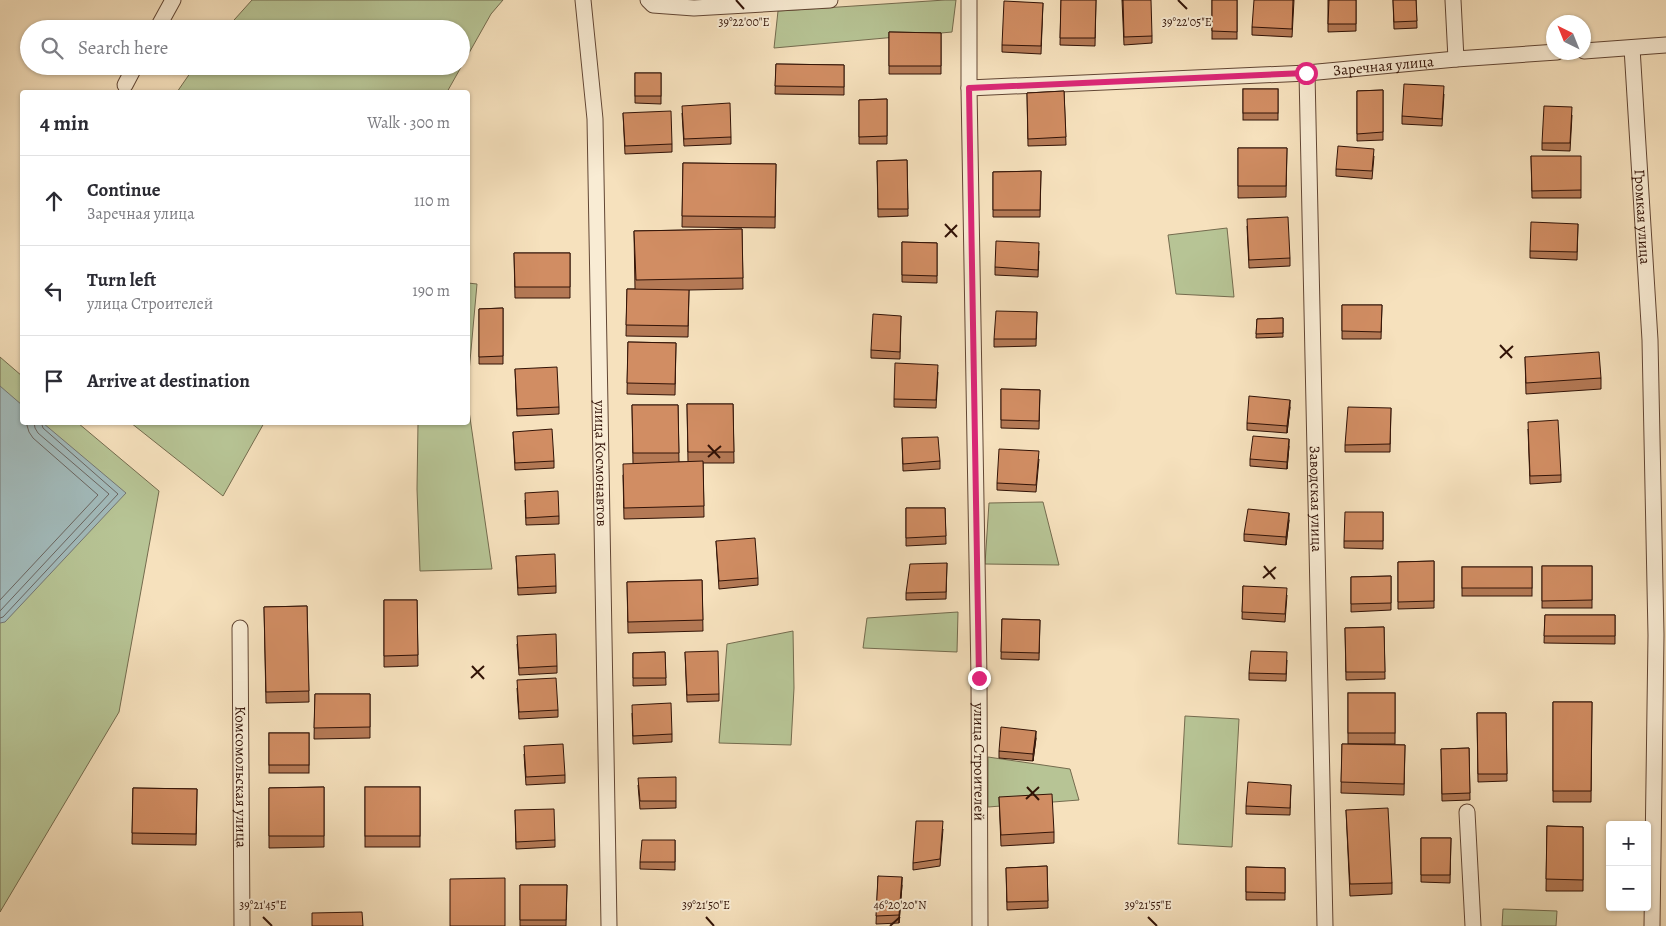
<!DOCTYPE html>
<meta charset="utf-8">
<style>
:root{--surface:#fff;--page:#f7f7f7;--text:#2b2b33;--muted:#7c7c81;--line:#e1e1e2}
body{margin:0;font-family:Alegreya,serif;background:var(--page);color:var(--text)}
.controls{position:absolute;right:15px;bottom:15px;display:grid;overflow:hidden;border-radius:5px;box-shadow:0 1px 4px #0004}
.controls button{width:45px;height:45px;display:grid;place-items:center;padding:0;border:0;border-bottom:1px solid var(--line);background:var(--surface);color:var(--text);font:25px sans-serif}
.compass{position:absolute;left:1546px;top:15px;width:45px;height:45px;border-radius:50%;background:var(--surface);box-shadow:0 1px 4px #0004;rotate:317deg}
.stop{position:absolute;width:15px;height:15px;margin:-11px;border:4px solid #db2777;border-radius:50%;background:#fff}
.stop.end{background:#db2777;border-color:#fff;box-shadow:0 1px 5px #0008}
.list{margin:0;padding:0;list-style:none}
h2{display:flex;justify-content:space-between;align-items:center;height:65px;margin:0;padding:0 20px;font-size:21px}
h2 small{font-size:16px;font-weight:400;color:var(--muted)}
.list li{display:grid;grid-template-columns:32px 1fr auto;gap:15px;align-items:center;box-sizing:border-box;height:90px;padding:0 20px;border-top:1px solid var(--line)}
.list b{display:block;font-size:19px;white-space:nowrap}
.list p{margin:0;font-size:16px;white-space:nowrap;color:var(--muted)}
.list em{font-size:16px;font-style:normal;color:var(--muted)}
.icon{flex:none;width:28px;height:28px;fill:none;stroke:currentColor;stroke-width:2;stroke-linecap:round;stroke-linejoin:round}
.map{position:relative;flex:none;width:1666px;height:926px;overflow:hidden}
.search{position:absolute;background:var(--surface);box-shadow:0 1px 4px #0004;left:20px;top:20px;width:450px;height:55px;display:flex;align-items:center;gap:12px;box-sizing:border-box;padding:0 18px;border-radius:28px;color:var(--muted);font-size:19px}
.panel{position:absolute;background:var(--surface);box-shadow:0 1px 4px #0004;left:20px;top:90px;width:450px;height:335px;border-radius:5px}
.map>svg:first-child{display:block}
.green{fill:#b7c495;stroke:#746b4e}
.water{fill:#a2bbbc;stroke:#757773}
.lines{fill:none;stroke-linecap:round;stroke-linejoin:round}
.shore{stroke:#6a6661;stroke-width:1}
.street-casing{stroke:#624634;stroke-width:17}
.street{stroke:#f9ecd4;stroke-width:15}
.wall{fill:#b47955;stroke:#311206}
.shaded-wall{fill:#926345;stroke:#311206}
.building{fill:#d18d63;stroke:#311206}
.route{stroke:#db2777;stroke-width:6}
.ticks{fill:none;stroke:#311206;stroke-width:2}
.labels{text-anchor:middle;stroke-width:4;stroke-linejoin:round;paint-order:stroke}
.street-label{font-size:15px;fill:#311206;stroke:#f9ecd4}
.ticks-label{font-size:12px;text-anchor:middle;fill:#311206;stroke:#f9ecd4;stroke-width:4;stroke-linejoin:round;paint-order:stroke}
</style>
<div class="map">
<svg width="1666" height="926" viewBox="0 0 1666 926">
<rect width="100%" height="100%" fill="#f6e1bd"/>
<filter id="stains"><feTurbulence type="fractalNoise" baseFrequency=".004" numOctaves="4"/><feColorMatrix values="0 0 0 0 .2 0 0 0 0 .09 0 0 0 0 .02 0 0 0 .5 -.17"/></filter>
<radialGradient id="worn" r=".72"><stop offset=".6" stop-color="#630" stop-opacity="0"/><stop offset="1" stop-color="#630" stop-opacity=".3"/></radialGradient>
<g class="green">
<polygon points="252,0 503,0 491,14 447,92 177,92 195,66 461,66 461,29 226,29"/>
<polygon points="945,0 956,0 952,32 774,48 778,11"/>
<polygon points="1227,228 1234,297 1176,294 1168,235"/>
<polygon points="468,283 477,284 468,383"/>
<polygon points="0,357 22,376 22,422 78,423 159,491 119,712 0,912"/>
<polygon points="468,404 492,569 420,571 417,489 418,423 468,422"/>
<polygon points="131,423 264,423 223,496"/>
<polygon points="1043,502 1059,565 985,564 989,503"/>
<polygon points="958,612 957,652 863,648 867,618"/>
<polygon points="793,631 794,688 791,745 719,743 727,644"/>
<polygon points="1185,716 1239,719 1232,847 1178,844"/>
<polygon points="988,757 1070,769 1079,800 988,807"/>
<polygon points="1503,909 1557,911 1556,926 1502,926"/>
</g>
<polygon class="water" points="0,386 22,405 22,422 43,423 126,493 5,622 0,623"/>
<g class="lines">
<g class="shore">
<polyline points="0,600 98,495 33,438 29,432 26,422"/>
<polyline points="0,611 109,494 38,433 35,428 34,422"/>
<polyline points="0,618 3,617 118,494 43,428 41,422"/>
</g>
<defs>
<g id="street">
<path id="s1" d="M583,0L595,119L609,926"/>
<polyline points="648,0 653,5 694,8 830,0"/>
<path id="s2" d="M969,0V88L979,678L980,926"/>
<polyline points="1453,0 1456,59"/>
<polyline points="157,29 173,0"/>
<path id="s3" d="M1632,48L1650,340L1656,635L1652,926"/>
<polyline points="1584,51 1666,45"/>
<path id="s4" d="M1307,73L1325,926"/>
<polyline points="125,85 135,66"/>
<path id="s5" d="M969,88L1307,73L1456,59L1557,52"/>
<path id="s6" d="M240,628L242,926"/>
<polyline points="1467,812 1473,926"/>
</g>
</defs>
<use href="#street" class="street-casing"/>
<use href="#street" class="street"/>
</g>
<g class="wall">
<polygon points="1061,0 1096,0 1095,46 1060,45"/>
<polygon points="1122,0 1152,36 1152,43 1124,45"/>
<rect x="1212" y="0" width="25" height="39"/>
<polygon points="1294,0 1292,37 1252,35 1252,27"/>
<polygon points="1328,0 1356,0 1356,31 1328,32"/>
<polygon points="1393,0 1416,0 1417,28 1394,29"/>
<polygon points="1043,3 1041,54 1002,52 1002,45"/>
<polygon points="889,32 941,33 941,74 889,74"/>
<polygon points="776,64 844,65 844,95 775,94"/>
<polygon points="635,73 661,73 661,104 635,103"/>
<rect x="1243" y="89" width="35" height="31"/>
<polygon points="1383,90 1383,140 1357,141 1357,91"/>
<polygon points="1064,91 1066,145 1028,146 1027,93"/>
<polygon points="1444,94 1442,126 1402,124 1402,116"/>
<polygon points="887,99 887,144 859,144 859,100"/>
<polygon points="623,113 672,144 672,152 625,154"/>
<polygon points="682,113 731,137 731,144 684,146"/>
<polygon points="1572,115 1570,151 1542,150 1542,143"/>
<polygon points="1238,148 1287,148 1286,197 1238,198"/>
<polygon points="1374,156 1372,179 1336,176 1336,169"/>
<polygon points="1531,156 1581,190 1581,198 1532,198"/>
<polygon points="907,160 908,216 878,217 877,161"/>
<polygon points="683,163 776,164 775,228 682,227"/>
<polygon points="1041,171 1040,217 993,217 993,172"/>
<polygon points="1578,224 1577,260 1530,258 1530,251"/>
<polygon points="1247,226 1290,258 1290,266 1249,268"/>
<polygon points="742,229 743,289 689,290 688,337 626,336 627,289 635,289 634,231"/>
<polygon points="902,242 937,243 937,283 902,282"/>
<polygon points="1039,251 1038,277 995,275 995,267"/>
<polygon points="514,253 570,253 570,298 515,298"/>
<polygon points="1342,305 1382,305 1381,339 1342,339"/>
<polygon points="503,308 503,364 479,364 479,309"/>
<polygon points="1037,312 1036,346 994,347 994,339"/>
<polygon points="901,316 900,359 871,358 871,350"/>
<polygon points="1283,318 1283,337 1256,338 1257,319"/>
<polygon points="628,342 676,343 675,395 627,394"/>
<polygon points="1525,357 1601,378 1601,389 1526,394"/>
<polygon points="515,369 559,407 559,414 517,416"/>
<polygon points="938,372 936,408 894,407 894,399"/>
<polygon points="1001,389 1040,390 1039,429 1001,428"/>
<polygon points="687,404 733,404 734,463 703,463 704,517 624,519 623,475 633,464 632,405 678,405 679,462 688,462"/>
<polygon points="1290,407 1287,433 1247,430 1247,423"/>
<polygon points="1391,408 1390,452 1345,452 1345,445"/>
<polygon points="1528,429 1561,475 1561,482 1530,484"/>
<polygon points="513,432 554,461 554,468 515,470"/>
<polygon points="902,438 940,461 940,469 903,471"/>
<polygon points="1289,446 1287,469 1250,466 1250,459"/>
<polygon points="1039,459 1036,492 997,490 997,483"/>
<polygon points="525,500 559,516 559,524 526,525"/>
<polygon points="906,508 945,508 946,544 906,546"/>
<polygon points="1383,512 1383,549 1344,548 1344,541"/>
<polygon points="1289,520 1286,545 1244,541 1244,534"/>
<polygon points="716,541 758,578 758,585 719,589"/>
<polygon points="516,556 556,586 556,593 518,595"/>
<polygon points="1434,561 1434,608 1398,609 1398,562"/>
<polygon points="947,563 946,599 906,600 906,593"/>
<rect x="1542" y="566" width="50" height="42"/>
<rect x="1462" y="567" width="70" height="29"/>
<polygon points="1391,576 1391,610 1351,612 1351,577"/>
<polygon points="702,580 703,631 628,633 627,582"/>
<polygon points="1243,586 1287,595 1285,622 1242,619"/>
<polygon points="384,600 417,600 418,666 384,667"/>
<polygon points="307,606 309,702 266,703 264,607"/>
<polygon points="1545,615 1615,615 1615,644 1544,643"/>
<polygon points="1002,619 1040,620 1039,660 1001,659"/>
<polygon points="1384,627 1385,679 1346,680 1345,628"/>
<polygon points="517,644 557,666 557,673 519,675"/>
<polygon points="665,652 666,685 633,686 633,653"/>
<polygon points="685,652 719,694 719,701 687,702"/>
<polygon points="1287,660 1286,681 1249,680 1249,673"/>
<polygon points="517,688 558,710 558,717 519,719"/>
<rect x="1348" y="693" width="47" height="51"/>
<polygon points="315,694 370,694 370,738 314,739"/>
<polygon points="1553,702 1592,702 1591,802 1553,802"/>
<polygon points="632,713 672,734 672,742 633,744"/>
<polygon points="1477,713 1506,713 1507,781 1478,782"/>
<rect x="269" y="733" width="40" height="40"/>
<polygon points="1036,738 1033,761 999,758 999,751"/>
<polygon points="1342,744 1405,745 1404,795 1341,793"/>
<polygon points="1469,748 1470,800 1442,801 1441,749"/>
<polygon points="524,754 565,775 565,783 526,785"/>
<polygon points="638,785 676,801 676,808 640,809"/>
<polygon points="1291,785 1290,815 1246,814 1246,806"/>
<polygon points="324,787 324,847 269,848 269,788"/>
<rect x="365" y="787" width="55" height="60"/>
<polygon points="133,788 197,789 196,845 132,844"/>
<polygon points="999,797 1054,832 1054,843 1001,846"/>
<polygon points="515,810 555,840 555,847 516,849"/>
<polygon points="1346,810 1392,883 1392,894 1350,896"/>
<polygon points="1547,826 1583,827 1583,891 1546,891"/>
<polygon points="943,829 940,866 913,870 913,863"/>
<polygon points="1421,838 1451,838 1450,883 1421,882"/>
<polygon points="675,840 675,870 640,869 640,862"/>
<polygon points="1047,866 1048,908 1007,910 1006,868"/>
<polygon points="1246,867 1285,868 1285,900 1246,900"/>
<polygon points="878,876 902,885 899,923 876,924"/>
<polygon points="520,885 567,885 566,926 520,926"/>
</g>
<g class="shaded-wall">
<polygon points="1290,400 1290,407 1287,433 1287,426"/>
<polygon points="1289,439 1289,446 1287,469 1287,462"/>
<polygon points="1289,513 1289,520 1286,545 1286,537"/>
<polygon points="1036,731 1036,738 1033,761 1033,754"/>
<polygon points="902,877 902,885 899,923 899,915"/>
</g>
<g class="building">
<polygon points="1061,0 1096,0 1095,38 1060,38"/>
<polygon points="1123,0 1151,0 1152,36 1124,37"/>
<polygon points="1212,0 1237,0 1237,32 1212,31"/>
<polygon points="1254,0 1293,0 1292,29 1252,27"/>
<polygon points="1329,0 1356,0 1356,24 1328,24"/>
<polygon points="1393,0 1416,0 1417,21 1394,22"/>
<polygon points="1004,1 1043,3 1041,46 1002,45"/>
<polygon points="889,32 941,33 941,66 889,66"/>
<polygon points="776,64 844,65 844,87 775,86"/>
<rect x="635" y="73" width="26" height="23"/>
<polygon points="1404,84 1444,86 1442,119 1402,116"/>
<rect x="1243" y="89" width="35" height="24"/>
<polygon points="1383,90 1383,132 1357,134 1357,91"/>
<polygon points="1064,91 1066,137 1028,139 1027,93"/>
<polygon points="887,99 887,136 859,137 859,100"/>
<polygon points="730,103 731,137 684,139 682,106"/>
<polygon points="1544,106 1572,107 1570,143 1542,143"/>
<polygon points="671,111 672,144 625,146 623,113"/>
<polygon points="1338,146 1374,149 1372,171 1336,169"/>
<polygon points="1238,148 1287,148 1286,186 1238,186"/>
<polygon points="1531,156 1581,156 1581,190 1532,191"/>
<polygon points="907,160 908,209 878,209 877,161"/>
<polygon points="683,163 776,164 775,217 682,216"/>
<polygon points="1041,171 1040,210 993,210 993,172"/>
<polygon points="1288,217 1290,258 1249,260 1247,219"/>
<polygon points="1531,222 1578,224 1577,252 1530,251"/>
<polygon points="742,229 743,278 636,280 634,231"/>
<polygon points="996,241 1039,243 1038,270 995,267"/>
<polygon points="902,242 937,243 937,276 902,275"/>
<polygon points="514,253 570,253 570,287 515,287"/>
<polygon points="627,289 689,290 688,326 626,325"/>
<polygon points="1342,305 1382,305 1381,332 1342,331"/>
<polygon points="503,308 503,356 479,357 479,309"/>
<polygon points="996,311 1037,312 1036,339 994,339"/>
<polygon points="873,314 901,316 900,352 871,350"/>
<polygon points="1283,318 1283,333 1256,334 1257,319"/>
<polygon points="628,342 676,343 675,384 627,383"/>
<polygon points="1599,352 1601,378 1526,383 1525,357"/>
<polygon points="895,363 938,365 936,400 894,399"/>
<polygon points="557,367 559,407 517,409 515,369"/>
<polygon points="1001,389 1040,390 1039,421 1001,420"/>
<polygon points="1249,396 1290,400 1287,426 1247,423"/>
<polygon points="687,404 733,404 734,452 688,452"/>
<polygon points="632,405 678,405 679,453 633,453"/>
<polygon points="1348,407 1391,408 1390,444 1345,445"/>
<polygon points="1558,420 1561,475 1530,476 1528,422"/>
<polygon points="552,429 554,461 515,463 513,432"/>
<polygon points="1253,436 1289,439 1287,462 1250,459"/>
<polygon points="938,437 940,461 903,464 902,438"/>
<polygon points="999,449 1039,451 1036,485 997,483"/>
<polygon points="703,461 704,506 624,508 623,464"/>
<polygon points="558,491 559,516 526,518 525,493"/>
<polygon points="906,508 945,508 946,536 906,538"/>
<polygon points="1248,509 1289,513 1286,537 1244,534"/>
<polygon points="1345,512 1383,512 1383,541 1344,541"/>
<polygon points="755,538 758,578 719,581 716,541"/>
<polygon points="555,554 556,586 518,588 516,556"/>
<polygon points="1434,561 1434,601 1398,602 1398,562"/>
<polygon points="947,563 946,592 906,593 910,564"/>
<polygon points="1542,566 1592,566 1592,600 1542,601"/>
<rect x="1462" y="567" width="70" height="21"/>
<polygon points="1391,576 1391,603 1351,604 1351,577"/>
<polygon points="702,580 703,620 628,622 627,582"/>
<polygon points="1243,586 1287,588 1285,614 1242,612"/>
<polygon points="384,600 417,600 418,655 384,656"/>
<polygon points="307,606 309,691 266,692 264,607"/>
<polygon points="1545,615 1615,615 1615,636 1544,636"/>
<polygon points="1002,619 1040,620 1039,653 1001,652"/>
<polygon points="1384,627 1385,672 1346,672 1345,628"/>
<polygon points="556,634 557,666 519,668 517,636"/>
<polygon points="718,651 719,694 687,695 685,652"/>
<polygon points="1251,651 1287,652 1286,674 1249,673"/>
<polygon points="665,652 666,678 633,678 633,653"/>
<polygon points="556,678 558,710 519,712 517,680"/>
<rect x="1348" y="693" width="47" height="40"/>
<polygon points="315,694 370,694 370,727 314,728"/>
<polygon points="1553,702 1592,702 1591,791 1553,791"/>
<polygon points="671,703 672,734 633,736 632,705"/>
<polygon points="1477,713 1506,713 1507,774 1478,774"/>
<polygon points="1001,727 1036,731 1033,754 999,751"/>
<rect x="269" y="733" width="40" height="32"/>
<polygon points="563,744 565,775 526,777 524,746"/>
<polygon points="1342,744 1405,745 1404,784 1341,782"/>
<polygon points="1469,748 1470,793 1442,794 1441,749"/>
<polygon points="676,777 676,801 640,801 638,778"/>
<polygon points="1248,782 1291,785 1290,808 1246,806"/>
<polygon points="324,787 324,836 269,836 269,788"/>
<rect x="365" y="787" width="55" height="49"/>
<polygon points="133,788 197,789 196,834 132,833"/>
<polygon points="1052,794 1054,832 1001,835 999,797"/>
<polygon points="1388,808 1392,883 1350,884 1346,810"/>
<polygon points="554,809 555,840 516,842 515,810"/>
<polygon points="916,821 943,821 940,859 913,863"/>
<polygon points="1547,826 1583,827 1583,880 1546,879"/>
<polygon points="1421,838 1451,838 1450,875 1421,875"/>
<polygon points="642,840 675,840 675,862 640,862"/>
<polygon points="1047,866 1048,901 1007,902 1006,868"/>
<polygon points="1246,867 1285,868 1285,893 1246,892"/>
<polygon points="878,876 902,877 899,915 876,916"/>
<polygon points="505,878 505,926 450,926 450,879"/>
<polygon points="520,885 567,885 566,920 520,920"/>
<polygon points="362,912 363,926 312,926 312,913"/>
</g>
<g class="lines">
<polyline class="route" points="979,678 969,88 1306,73"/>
</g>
<path class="ticks" d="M736,0L744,9M1178,0L1187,9M945,224L957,237M945,237L957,225M1500,345L1512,358M1500,358L1513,346M708,445L720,458M708,457L721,446M1264,566L1275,579M1263,578L1276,567M472,666L484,679M471,678L484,666M1027,787L1039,800M1026,799L1039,787M263,917L272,926M706,917L714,926M1148,917L1157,926M890,926L900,917"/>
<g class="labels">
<g class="street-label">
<text dy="5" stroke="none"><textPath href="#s5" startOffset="415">Заречная улица</textPath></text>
<text dy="5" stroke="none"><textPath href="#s3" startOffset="169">Громкая улица</textPath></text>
<text dy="5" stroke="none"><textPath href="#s1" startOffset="464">улица Космонавтов</textPath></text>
<text dy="5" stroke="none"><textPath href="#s4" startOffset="426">Заводская улица</textPath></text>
<text dy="5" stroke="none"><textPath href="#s2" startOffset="762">улица Строителей</textPath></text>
<text dy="5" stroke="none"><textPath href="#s6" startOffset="149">Комсомольская улица</textPath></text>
</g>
</g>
<g class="ticks-label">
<text x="744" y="26">39°22'00"E</text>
<text x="1187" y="26">39°22'05"E</text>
<text x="263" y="909">39°21'45"E</text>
<text x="706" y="909">39°21'50"E</text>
<text x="1148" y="909">39°21'55"E</text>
<text x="900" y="909">46°20'20"N</text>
</g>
<rect width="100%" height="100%" filter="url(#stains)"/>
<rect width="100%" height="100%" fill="url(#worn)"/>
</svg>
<div class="controls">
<button>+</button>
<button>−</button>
</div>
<svg class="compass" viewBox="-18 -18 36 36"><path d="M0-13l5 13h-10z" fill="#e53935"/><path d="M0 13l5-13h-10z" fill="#7c7c81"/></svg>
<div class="stop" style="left:1306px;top:73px"></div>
<div class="stop end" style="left:979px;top:678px"></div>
<div class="search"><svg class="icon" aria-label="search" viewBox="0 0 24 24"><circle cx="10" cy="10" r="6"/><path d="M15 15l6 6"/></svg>Search here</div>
<section class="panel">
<h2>4 min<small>Walk · 300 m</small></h2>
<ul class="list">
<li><svg class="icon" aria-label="ahead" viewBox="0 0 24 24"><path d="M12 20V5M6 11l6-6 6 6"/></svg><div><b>Continue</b><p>Заречная улица</p></div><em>110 m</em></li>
<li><svg class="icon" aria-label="left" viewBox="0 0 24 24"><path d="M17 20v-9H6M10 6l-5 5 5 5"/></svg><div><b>Turn left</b><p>улица Строителей</p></div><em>190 m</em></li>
<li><svg class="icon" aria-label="arrive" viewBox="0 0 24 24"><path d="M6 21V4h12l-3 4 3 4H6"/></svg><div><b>Arrive at destination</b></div></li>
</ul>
</section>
</div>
